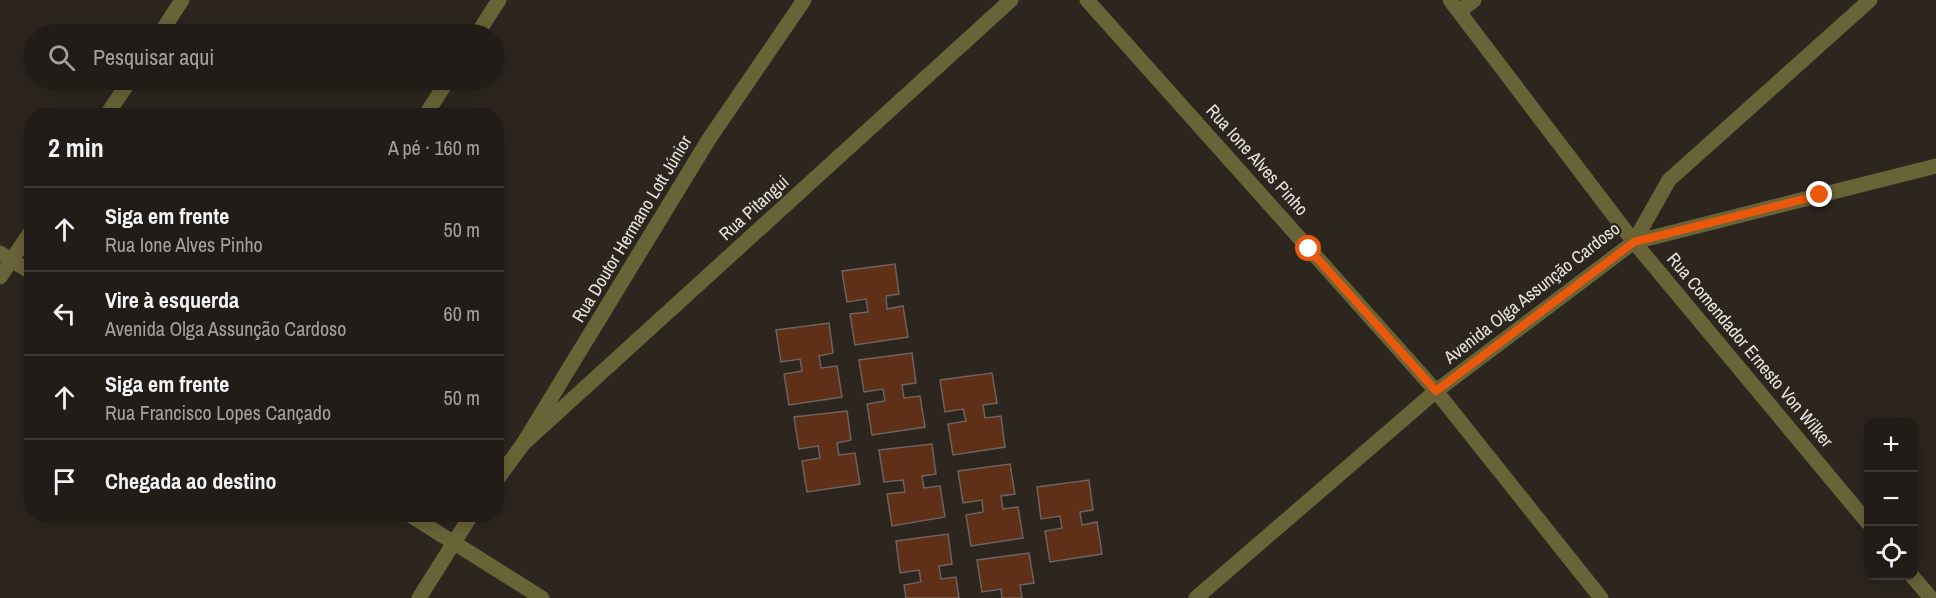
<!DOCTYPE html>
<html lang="pt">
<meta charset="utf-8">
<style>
:root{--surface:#211c17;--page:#2d2924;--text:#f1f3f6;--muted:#a2a1a1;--line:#3e3a36}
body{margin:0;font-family:"Archivo Narrow",sans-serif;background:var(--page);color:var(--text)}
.controls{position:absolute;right:18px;bottom:18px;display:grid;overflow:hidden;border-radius:12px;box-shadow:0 3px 15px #0003}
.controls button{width:54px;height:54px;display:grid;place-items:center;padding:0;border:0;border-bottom:2px solid var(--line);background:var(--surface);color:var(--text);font:30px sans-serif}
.stop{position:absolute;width:18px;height:18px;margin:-14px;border:4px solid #ea580c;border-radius:50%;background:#fff}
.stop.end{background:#ea580c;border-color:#fff;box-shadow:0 2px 6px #0008}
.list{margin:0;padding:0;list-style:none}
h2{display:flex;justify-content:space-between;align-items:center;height:78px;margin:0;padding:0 24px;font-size:26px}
h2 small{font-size:20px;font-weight:400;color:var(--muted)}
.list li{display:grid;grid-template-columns:39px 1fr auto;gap:18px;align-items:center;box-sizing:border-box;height:84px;padding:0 24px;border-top:2px solid var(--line)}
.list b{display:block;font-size:22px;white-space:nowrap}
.list p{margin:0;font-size:20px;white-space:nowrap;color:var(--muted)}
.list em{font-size:20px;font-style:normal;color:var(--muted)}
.icon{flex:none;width:33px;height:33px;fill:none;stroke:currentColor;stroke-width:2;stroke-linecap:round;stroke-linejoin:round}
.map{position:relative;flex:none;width:1936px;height:598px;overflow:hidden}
.search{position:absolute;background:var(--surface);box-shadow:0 3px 15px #0003;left:24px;top:24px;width:480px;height:66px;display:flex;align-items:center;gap:15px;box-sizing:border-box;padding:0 21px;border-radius:33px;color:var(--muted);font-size:22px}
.panel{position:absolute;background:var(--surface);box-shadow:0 3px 15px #0003;left:24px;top:108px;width:480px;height:414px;border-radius:24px}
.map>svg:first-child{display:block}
.building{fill:#602f17;stroke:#6d635e;stroke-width:1.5}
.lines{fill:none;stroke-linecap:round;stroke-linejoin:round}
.minor{stroke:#696438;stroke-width:15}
.route{stroke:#ea580c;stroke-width:8}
.labels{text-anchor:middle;stroke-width:4.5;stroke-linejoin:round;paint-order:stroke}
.street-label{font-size:18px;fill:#e7e4df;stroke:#2c261f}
</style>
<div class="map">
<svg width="1936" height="598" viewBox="0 0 1936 598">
<rect width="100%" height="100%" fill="#2c261f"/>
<g class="building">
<polygon points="895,264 899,294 886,296 887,309 903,306 908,337 855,345 850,314 868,312 866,299 847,302 842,271"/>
<polygon points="829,323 833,353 819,356 821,368 837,366 842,397 789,405 784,374 802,371 800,359 781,362 776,330"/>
<polygon points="912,353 916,383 902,385 904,398 920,396 925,427 872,435 867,404 885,401 883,389 864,392 859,360"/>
<polygon points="992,373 997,403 983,405 985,418 1001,416 1005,447 953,455 948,424 966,421 963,409 945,412 940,380"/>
<polygon points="847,411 851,440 837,443 839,455 855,453 860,484 807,492 802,461 820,458 818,446 799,449 794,417"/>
<polygon points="932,444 936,474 922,476 924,488 940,486 945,517 892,526 887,494 905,492 903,480 884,482 879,450"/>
<polygon points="1010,464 1015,494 1001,496 1003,509 1018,507 1023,538 971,546 966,515 983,512 982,500 963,503 958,471"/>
<polygon points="1089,480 1093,510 1080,512 1082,525 1097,522 1102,554 1050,562 1045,531 1062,528 1060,516 1041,519 1037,487"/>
<polygon points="948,534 952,564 939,566 941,579 956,577 959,598 906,598 904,585 921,582 919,570 900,573 896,541"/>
<polygon points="1029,553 1034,583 1020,585 1022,598 1002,598 1001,589 982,592 977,560"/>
</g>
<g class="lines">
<g class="minor">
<polyline points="1087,0 1436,391 1601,598"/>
<polyline points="1450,0 1634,242 1868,523"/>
<polyline points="1460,11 1474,0"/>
<polyline points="160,34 182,0"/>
<polyline points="477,34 499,0"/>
<polyline points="106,116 130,80"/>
<polyline points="425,116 448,80"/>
<polyline points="1634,242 1936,166"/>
<polyline points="0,253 32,273"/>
<polyline points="0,277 32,230"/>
<polyline points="523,444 1011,0"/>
<polyline points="496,481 523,444 709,139 804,0"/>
<polyline points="408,514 542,598"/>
<polyline points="1912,576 1931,598"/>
<polyline points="419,598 472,514"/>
<polyline points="1196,598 1436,391 1634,242 1669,180 1870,0"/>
</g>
</g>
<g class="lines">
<polyline class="route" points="1309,249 1436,391 1634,242 1820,195"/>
</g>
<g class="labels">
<g class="street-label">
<text transform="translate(1257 160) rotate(48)" y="6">Rua Ione Alves Pinho</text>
<text transform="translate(754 208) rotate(-42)" y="6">Rua Pitangui</text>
<text transform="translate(632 229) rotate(-59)" y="6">Rua Doutor Hermano Lott Júnior</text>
<text transform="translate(1532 293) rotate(-38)" y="6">Avenida Olga Assunção Cardoso</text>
<text transform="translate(1750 350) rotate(50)" y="6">Rua Comendador Ernesto Von Wilker</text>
</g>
</g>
</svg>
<div class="controls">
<button>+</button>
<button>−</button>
<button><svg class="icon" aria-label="locate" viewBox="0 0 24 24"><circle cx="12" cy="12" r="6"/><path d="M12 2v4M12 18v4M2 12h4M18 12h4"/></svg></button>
</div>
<div class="stop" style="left:1309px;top:249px"></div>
<div class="stop end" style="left:1820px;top:195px"></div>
<div class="search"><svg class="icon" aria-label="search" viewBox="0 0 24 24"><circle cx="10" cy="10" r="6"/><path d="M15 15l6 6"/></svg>Pesquisar aqui</div>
<section class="panel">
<h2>2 min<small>A pé · 160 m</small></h2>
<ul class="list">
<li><svg class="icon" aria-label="ahead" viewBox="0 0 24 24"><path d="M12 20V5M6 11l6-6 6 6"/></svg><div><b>Siga em frente</b><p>Rua Ione Alves Pinho</p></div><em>50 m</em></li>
<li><svg class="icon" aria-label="left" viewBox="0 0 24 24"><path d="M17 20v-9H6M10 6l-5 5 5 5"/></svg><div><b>Vire à esquerda</b><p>Avenida Olga Assunção Cardoso</p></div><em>60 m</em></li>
<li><svg class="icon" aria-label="ahead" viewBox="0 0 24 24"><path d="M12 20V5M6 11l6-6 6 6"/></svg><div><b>Siga em frente</b><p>Rua Francisco Lopes Cançado</p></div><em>50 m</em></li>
<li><svg class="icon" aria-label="arrive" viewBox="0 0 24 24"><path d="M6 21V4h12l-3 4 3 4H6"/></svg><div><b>Chegada ao destino</b></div></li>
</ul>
</section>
</div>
